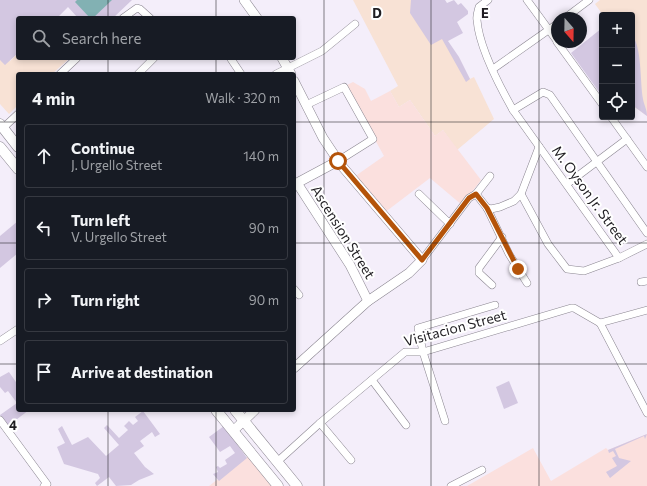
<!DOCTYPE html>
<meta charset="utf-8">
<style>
:root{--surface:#171b24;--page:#242831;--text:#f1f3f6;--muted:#9ea1a6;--line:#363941}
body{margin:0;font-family:Commissioner,sans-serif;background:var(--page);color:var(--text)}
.controls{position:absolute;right:12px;top:12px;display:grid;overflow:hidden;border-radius:4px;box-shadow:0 2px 6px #0003}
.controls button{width:36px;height:36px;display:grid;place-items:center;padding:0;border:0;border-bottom:1px solid var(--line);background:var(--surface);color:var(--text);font:20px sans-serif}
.compass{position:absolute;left:551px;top:12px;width:36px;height:36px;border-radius:50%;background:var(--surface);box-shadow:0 2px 6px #0003;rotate:160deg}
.stop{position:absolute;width:12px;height:12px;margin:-9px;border:3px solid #b45309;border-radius:50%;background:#fff}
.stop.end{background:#b45309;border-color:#fff;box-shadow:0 1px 4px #0008}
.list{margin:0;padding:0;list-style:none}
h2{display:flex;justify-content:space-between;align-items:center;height:52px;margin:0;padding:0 16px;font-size:17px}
h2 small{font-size:13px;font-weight:400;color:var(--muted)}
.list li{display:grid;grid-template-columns:26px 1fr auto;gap:12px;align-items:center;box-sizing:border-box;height:64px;margin:0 8px 8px;padding:0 8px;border:1px solid var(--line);border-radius:4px}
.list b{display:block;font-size:15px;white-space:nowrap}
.list p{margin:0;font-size:13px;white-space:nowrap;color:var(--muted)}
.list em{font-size:13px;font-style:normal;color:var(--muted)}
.icon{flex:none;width:22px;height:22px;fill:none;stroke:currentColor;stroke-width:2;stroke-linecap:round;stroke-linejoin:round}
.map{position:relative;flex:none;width:647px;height:486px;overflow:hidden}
.search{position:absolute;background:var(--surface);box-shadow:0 2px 6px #0003;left:16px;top:16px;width:280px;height:44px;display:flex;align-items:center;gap:10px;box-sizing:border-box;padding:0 14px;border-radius:4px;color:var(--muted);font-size:15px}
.panel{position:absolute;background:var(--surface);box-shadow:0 2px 6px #0003;left:16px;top:72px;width:280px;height:340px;border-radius:4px}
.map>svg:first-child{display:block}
.education{fill:#f8e2d5}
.medical{fill:#fbe0de}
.green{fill:#d3c7e1}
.water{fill:#82b1b3}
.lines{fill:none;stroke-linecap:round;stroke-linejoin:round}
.minor-casing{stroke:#8b8691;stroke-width:8}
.tertiary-casing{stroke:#8b8691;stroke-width:10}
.secondary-casing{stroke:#8b8691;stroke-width:11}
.minor{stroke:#fff;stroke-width:7}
.tertiary{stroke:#fff;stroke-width:9}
.secondary{stroke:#fff;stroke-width:10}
.route{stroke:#b45309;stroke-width:5}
.grid{fill:none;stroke:#1f1d21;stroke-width:1;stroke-opacity:0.55}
.labels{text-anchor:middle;stroke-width:4;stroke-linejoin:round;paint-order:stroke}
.street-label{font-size:14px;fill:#1f1d21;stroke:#fff}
.grid-label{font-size:13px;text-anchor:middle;font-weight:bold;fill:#1f1d21;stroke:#fff;stroke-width:4;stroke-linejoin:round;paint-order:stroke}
</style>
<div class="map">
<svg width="647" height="486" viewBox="0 0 647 486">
<rect width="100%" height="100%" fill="#f4eefa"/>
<g class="education">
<polygon points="353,0 445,0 446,41 470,79 474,77 494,119 457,150 443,130 435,136 410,100 399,107 390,91 398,86"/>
<polygon points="600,0 647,0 647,116 632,105 632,15 603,15 595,4"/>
<polygon points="0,50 10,61 18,53 18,58 70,58 52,74 18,74 18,105 9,114 0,104"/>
</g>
<g class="medical">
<polygon points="353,82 365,89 371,101 390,91 399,107 410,100 435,136 443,130 481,180 462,205 430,178 384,213 354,177 384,156 345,86"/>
<polygon points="647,434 647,486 467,486 533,448 551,481 606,448 608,450"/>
<polygon points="248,456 273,486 209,486"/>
</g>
<g class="green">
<polygon points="0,0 132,0 113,18 78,18 68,7 57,18 18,18 18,53 5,65 0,60"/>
<polygon points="411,0 445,0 447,3 454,0 458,5 461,3 468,11 468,14 457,22 463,33 448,41 459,57 470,79 466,82 442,39 431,45 410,13"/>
<polygon points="602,28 602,96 571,53"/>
<path d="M632,35C642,47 640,82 643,99C644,105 647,109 647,116L632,105Z"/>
<polygon points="18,221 18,253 0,268 0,236"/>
<polygon points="9,372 18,385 18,410 29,410 8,426 0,415 17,403 8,391 5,393 0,387 0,377"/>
<polygon points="509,381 518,403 504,409 496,387"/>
<polygon points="143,411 160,434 155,437 152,432 140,441 144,446 134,453 145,467 154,474 139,480 131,485 116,486 109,477 97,486 95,483 100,478 98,474 64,464 57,447 65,443 58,429 62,426 72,445 88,437 106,456 119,445 104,428 107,425 119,438 128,430 124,426 129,421 133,425 138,421 135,417"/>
<polygon points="224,426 247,458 219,481 213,474 218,472 216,467 218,466 220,468 227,464 225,460 235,453 230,446 220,452 209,437"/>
<polygon points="647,434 645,439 644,436 615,449 619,458 631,461 610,478 606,472 617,466 612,458 616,456 613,451 609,453 608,450"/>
</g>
<polygon class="water" points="77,0 112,0 93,18 90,18 75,2"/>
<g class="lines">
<defs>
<g id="minor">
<path d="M488,0L479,7C478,11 476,16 477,20C479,46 500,87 513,110L619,258"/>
<polyline points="527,0 557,41"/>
<polyline points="123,18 137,8 140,9 150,18"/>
<polyline points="565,18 589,0"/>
<polyline points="557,42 602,104"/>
<polyline points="231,59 241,74"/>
<polyline points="493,69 557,24"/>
<polyline points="60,74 77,58"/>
<polyline points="138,74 154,58"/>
<polyline points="276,74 322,51 355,24"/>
<polyline points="306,105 344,87 373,139 338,161"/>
<polyline points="513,110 543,92 550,95 647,233"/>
<polyline points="611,117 647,167"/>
<polyline points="3,128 18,114"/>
<polyline points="567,184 627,139"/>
<polyline points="419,194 450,224"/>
<polyline points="476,194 487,208 509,254 527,283"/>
<polyline points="521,194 548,244 567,269 584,271 619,258 647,244"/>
<polyline points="487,208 491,209 500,207 514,201 521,194 539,147"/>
<polyline points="422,260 469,198 476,194 490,176"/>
<polyline points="641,282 647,281"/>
<polyline points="492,285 479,273 479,268 502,237"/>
<polyline points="294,289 299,295"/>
<polyline points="600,323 647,310"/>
<polyline points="0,341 18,329"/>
<polyline points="372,380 406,425"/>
<polyline points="0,420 47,484 44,486"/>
<polyline points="445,421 423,352 418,328 495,305"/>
<polyline points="320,423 351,460"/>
<polyline points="277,462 320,423 405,352 423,352 571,308 574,308 600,323 647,413"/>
<polyline points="451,486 482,470"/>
</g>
<g id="tertiary">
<polyline points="244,0 257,18"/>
<polyline points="282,58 291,74"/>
<polyline points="294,81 323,138 341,165 422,260 409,273 368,301 294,368"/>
<polyline points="338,161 297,183 350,265 368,301"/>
<polyline points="233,431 255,410"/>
</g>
<g id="secondary">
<polyline points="0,124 18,147"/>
<polyline points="0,147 18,169"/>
<polyline points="216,410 278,486"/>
<polyline points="235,410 297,486"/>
</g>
</defs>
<use href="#minor" class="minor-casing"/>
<use href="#tertiary" class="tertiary-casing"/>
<use href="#secondary" class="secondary-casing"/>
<use href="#minor" class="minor"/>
<use href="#tertiary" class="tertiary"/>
<use href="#secondary" class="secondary"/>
</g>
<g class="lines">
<polyline class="route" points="338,161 422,260 469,198 476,194 487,208 518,269"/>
</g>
<path class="grid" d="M108,0V18M216,0V18M324,0V486M431,0V486M539,0V486M108,58V74M216,58V74M0,122H18M294,122H647M0,243H18M294,243H647M0,364H18M294,364H647M108,410V486M216,410V486"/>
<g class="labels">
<g class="street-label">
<text transform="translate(590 195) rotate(54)" y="5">M. Oyson Jr. Street</text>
<text transform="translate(343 232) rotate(58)" y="5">Ascension Street</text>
<text transform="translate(455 328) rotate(-15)" y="5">Visitacion Street</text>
</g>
</g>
<g class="grid-label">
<text x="377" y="18">D</text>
<text x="485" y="18">E</text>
<text x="13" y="430">4</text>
</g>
</svg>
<div class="controls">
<button>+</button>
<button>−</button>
<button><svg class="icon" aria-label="locate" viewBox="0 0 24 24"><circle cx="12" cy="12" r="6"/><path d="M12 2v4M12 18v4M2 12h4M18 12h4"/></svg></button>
</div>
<svg class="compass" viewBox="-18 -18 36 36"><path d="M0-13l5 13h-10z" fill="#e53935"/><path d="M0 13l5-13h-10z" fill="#9ea1a6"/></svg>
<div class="stop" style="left:338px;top:161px"></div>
<div class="stop end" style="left:518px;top:269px"></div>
<div class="search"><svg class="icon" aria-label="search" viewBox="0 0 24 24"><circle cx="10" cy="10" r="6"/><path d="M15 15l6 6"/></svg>Search here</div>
<section class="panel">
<h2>4 min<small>Walk · 320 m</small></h2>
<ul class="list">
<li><svg class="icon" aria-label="ahead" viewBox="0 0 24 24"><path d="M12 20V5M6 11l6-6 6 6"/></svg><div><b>Continue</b><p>J. Urgello Street</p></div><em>140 m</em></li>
<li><svg class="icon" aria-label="left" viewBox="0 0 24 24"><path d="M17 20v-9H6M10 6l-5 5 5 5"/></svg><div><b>Turn left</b><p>V. Urgello Street</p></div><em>90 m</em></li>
<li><svg class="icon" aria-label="right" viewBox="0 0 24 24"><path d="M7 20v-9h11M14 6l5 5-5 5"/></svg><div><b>Turn right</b></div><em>90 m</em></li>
<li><svg class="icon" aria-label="arrive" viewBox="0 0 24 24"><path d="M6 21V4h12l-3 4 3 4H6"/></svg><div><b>Arrive at destination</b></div></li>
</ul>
</section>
</div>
